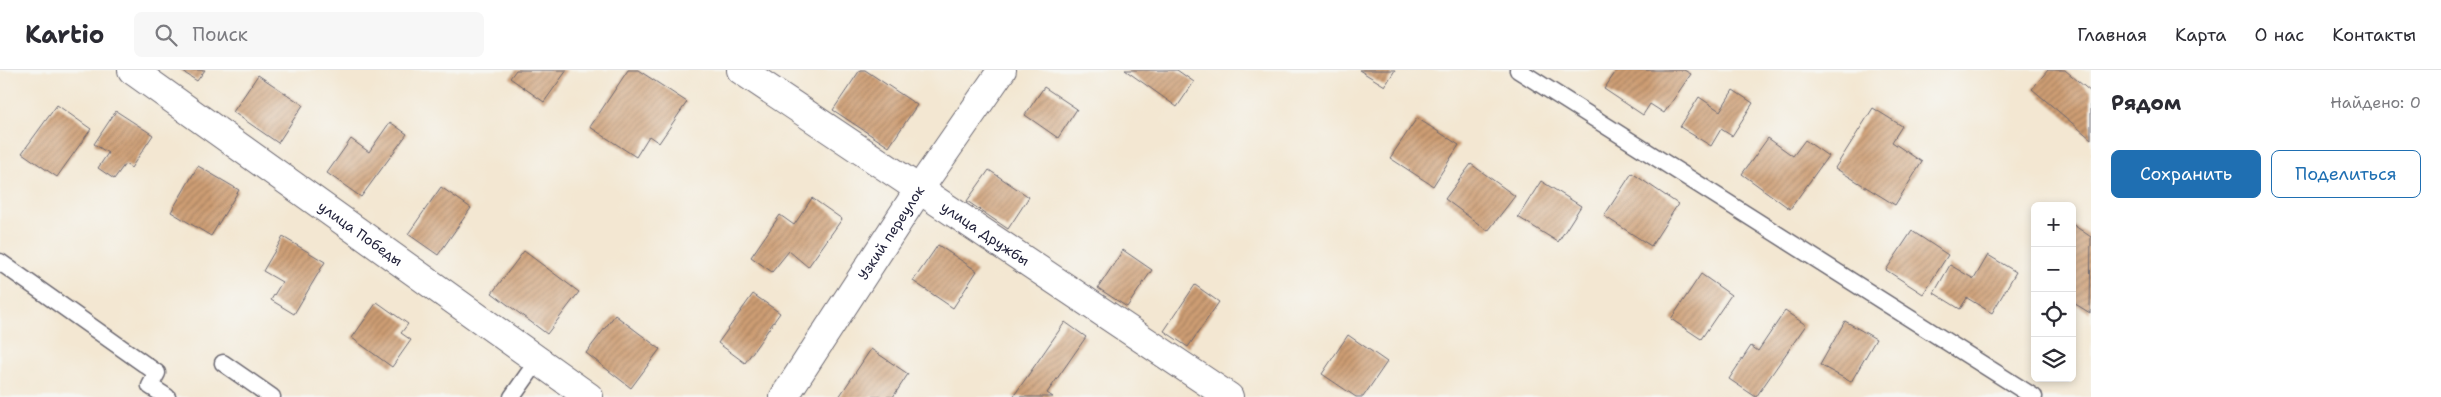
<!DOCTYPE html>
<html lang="ru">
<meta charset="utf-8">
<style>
:root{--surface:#fff;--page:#f7f7f7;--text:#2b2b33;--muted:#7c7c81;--line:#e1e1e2;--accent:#1f6fb2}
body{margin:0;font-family:"Shantell Sans",sans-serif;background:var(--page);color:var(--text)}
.controls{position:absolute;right:15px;bottom:15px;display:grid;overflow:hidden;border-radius:8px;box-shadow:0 2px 8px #0003}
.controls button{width:45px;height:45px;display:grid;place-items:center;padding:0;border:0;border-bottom:1px solid var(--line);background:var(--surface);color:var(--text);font:25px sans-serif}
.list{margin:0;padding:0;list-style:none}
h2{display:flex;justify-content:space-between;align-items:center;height:65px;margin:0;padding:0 20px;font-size:21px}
h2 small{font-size:16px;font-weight:400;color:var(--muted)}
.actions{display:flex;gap:10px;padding:15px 20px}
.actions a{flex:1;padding:11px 0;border:1px solid var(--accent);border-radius:8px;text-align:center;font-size:18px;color:var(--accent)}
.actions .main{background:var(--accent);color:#fff}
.icon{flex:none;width:28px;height:28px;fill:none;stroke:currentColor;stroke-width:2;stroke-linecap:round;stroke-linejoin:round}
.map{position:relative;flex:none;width:2091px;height:327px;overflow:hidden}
header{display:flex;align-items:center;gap:30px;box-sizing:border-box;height:70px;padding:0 25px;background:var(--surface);border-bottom:1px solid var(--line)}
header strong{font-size:24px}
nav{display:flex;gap:28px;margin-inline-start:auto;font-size:18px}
.search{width:350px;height:45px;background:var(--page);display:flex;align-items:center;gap:12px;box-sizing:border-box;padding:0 18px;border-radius:8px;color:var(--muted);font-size:19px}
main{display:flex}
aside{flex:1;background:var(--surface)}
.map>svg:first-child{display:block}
.building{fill:url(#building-hatch)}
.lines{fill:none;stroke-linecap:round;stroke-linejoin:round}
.lane-casing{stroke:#6b6770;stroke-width:19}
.street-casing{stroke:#6b6770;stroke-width:30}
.lane{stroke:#fff;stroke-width:16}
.street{stroke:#fff;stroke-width:28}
.labels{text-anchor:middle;stroke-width:5;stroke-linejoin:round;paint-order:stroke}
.street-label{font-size:14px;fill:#22223b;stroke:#f6f6f2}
</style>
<header>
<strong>Kartio</strong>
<div class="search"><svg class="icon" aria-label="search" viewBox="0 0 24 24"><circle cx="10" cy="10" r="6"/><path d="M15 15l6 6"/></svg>Поиск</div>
<nav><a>Главная</a><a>Карта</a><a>О нас</a><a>Контакты</a></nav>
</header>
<main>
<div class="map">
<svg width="2091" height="327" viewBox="0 0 2091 327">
<defs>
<pattern id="building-hatch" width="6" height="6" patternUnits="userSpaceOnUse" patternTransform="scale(1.25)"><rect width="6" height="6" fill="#cd9d73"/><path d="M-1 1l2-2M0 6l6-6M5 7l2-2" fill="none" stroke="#a68060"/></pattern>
</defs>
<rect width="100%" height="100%" fill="#f6f6f2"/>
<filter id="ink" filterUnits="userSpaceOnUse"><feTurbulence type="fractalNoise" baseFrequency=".02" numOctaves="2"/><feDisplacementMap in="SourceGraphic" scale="10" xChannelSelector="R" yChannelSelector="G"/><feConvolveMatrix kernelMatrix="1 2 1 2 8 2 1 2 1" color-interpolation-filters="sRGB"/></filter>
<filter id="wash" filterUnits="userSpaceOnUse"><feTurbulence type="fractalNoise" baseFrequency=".0096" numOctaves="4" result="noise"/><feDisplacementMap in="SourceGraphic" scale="20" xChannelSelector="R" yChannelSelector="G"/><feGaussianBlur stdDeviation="1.12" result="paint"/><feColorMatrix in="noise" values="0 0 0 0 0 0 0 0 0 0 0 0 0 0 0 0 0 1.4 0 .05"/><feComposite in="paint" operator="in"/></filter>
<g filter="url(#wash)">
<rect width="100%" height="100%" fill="#f3e7d2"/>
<g id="blocks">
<g class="building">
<polygon points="180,0 205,0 197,11"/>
<polygon points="516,0 567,0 544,32 510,8"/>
<polygon points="628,0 638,0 687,32 659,73 649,66 636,87 590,57"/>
<polygon points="860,0 865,0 917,35 889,77 833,40"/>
<polygon points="1125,0 1177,0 1194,12 1177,37"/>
<polygon points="1359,0 1395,0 1385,16"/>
<polygon points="1617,0 1684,0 1691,4 1664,43 1650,34 1643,45 1604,19"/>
<polygon points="2048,0 2065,0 2091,22 2091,69 2032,19"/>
<polygon points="258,5 303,35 278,73 233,42"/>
<polygon points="1044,17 1077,39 1058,68 1025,45"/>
<polygon points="1733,20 1753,33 1732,66 1721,59 1711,76 1680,57 1699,27 1720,41"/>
<polygon points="57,35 91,59 57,107 22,83"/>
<polygon points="1873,38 1902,56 1892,72 1922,92 1895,135 1835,98"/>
<polygon points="116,41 153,65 131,98 125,94 114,109 98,98 108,83 94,74"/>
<polygon points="1417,48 1459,75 1433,116 1390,88"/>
<polygon points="390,52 407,64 361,127 327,103 351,69 369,82"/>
<polygon points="1768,68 1793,86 1805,70 1828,86 1790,139 1742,104"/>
<polygon points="1471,94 1515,126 1488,161 1445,129"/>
<polygon points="198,96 239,120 211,166 171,142"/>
<polygon points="989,100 1029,127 1008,159 967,131"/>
<polygon points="1632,103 1678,134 1651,176 1604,146"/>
<polygon points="1541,111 1581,136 1558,172 1518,147"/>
<polygon points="441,117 471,138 438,185 408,164"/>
<polygon points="812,128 842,149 808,197 789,181 772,202 751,187 780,145 794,155"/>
<polygon points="2072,154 2091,167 2090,243 2072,232"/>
<polygon points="1912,161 1948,185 1923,224 1886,200"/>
<polygon points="283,167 325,192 294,244 271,230 282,212 263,201"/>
<polygon points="938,175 977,201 953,238 913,211"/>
<polygon points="1123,180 1152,200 1127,237 1098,218"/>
<polygon points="524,181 579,222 547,264 492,223"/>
<polygon points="1988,185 2016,202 1992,243 1967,228 1960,239 1934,223 1950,195 1974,209"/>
<polygon points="1701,204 1731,225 1701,269 1671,249"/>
<polygon points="1195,215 1219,232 1188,277 1164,261"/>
<polygon points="753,224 780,243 745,293 718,273"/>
<polygon points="377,232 408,254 401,263 411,270 392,297 352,268"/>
<polygon points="1785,241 1806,255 1756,327 1729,309 1751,276 1758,281"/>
<polygon points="615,245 660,279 631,318 586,283"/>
<polygon points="1845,251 1876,269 1851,312 1820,295"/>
<polygon points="1065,252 1086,267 1047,323 1053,327 1013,327"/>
<polygon points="1348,265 1387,292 1363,327 1356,327 1322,304"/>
<polygon points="871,279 908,304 893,327 839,327"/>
</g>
</g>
</g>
<g filter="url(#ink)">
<use href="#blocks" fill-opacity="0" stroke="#6b6770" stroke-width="1"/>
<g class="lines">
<defs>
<g id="lane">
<polyline points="1518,0 2034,327"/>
<polyline points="0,192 157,303 150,316 167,327"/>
<polyline points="223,293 272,327"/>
<polyline points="512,327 538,290"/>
</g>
<g id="street">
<path id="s1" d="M132,0L589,327"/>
<path id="s2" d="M741,0L1229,327"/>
<path id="s3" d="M784,327L920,118L1002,0"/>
</g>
</defs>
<use href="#lane" class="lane-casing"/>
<use href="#street" class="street-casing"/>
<use href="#lane" class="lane"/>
<use href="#street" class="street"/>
</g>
</g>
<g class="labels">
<g class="street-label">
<text dy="5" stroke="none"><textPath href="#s3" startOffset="196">Узкий переулок</textPath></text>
<text dy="5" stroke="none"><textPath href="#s1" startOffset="281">улица Победы</textPath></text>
<text dy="5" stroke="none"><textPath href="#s2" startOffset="294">улица Дружбы</textPath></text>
</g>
</g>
</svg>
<div class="controls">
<button>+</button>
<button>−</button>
<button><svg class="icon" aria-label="locate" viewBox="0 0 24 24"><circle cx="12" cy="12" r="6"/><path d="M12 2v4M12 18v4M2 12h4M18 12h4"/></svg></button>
<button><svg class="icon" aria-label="layers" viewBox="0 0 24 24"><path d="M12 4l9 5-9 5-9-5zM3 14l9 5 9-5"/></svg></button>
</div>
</div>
<aside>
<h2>Рядом<small>Найдено: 0</small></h2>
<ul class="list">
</ul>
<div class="actions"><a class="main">Сохранить</a><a>Поделиться</a></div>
</aside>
</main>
